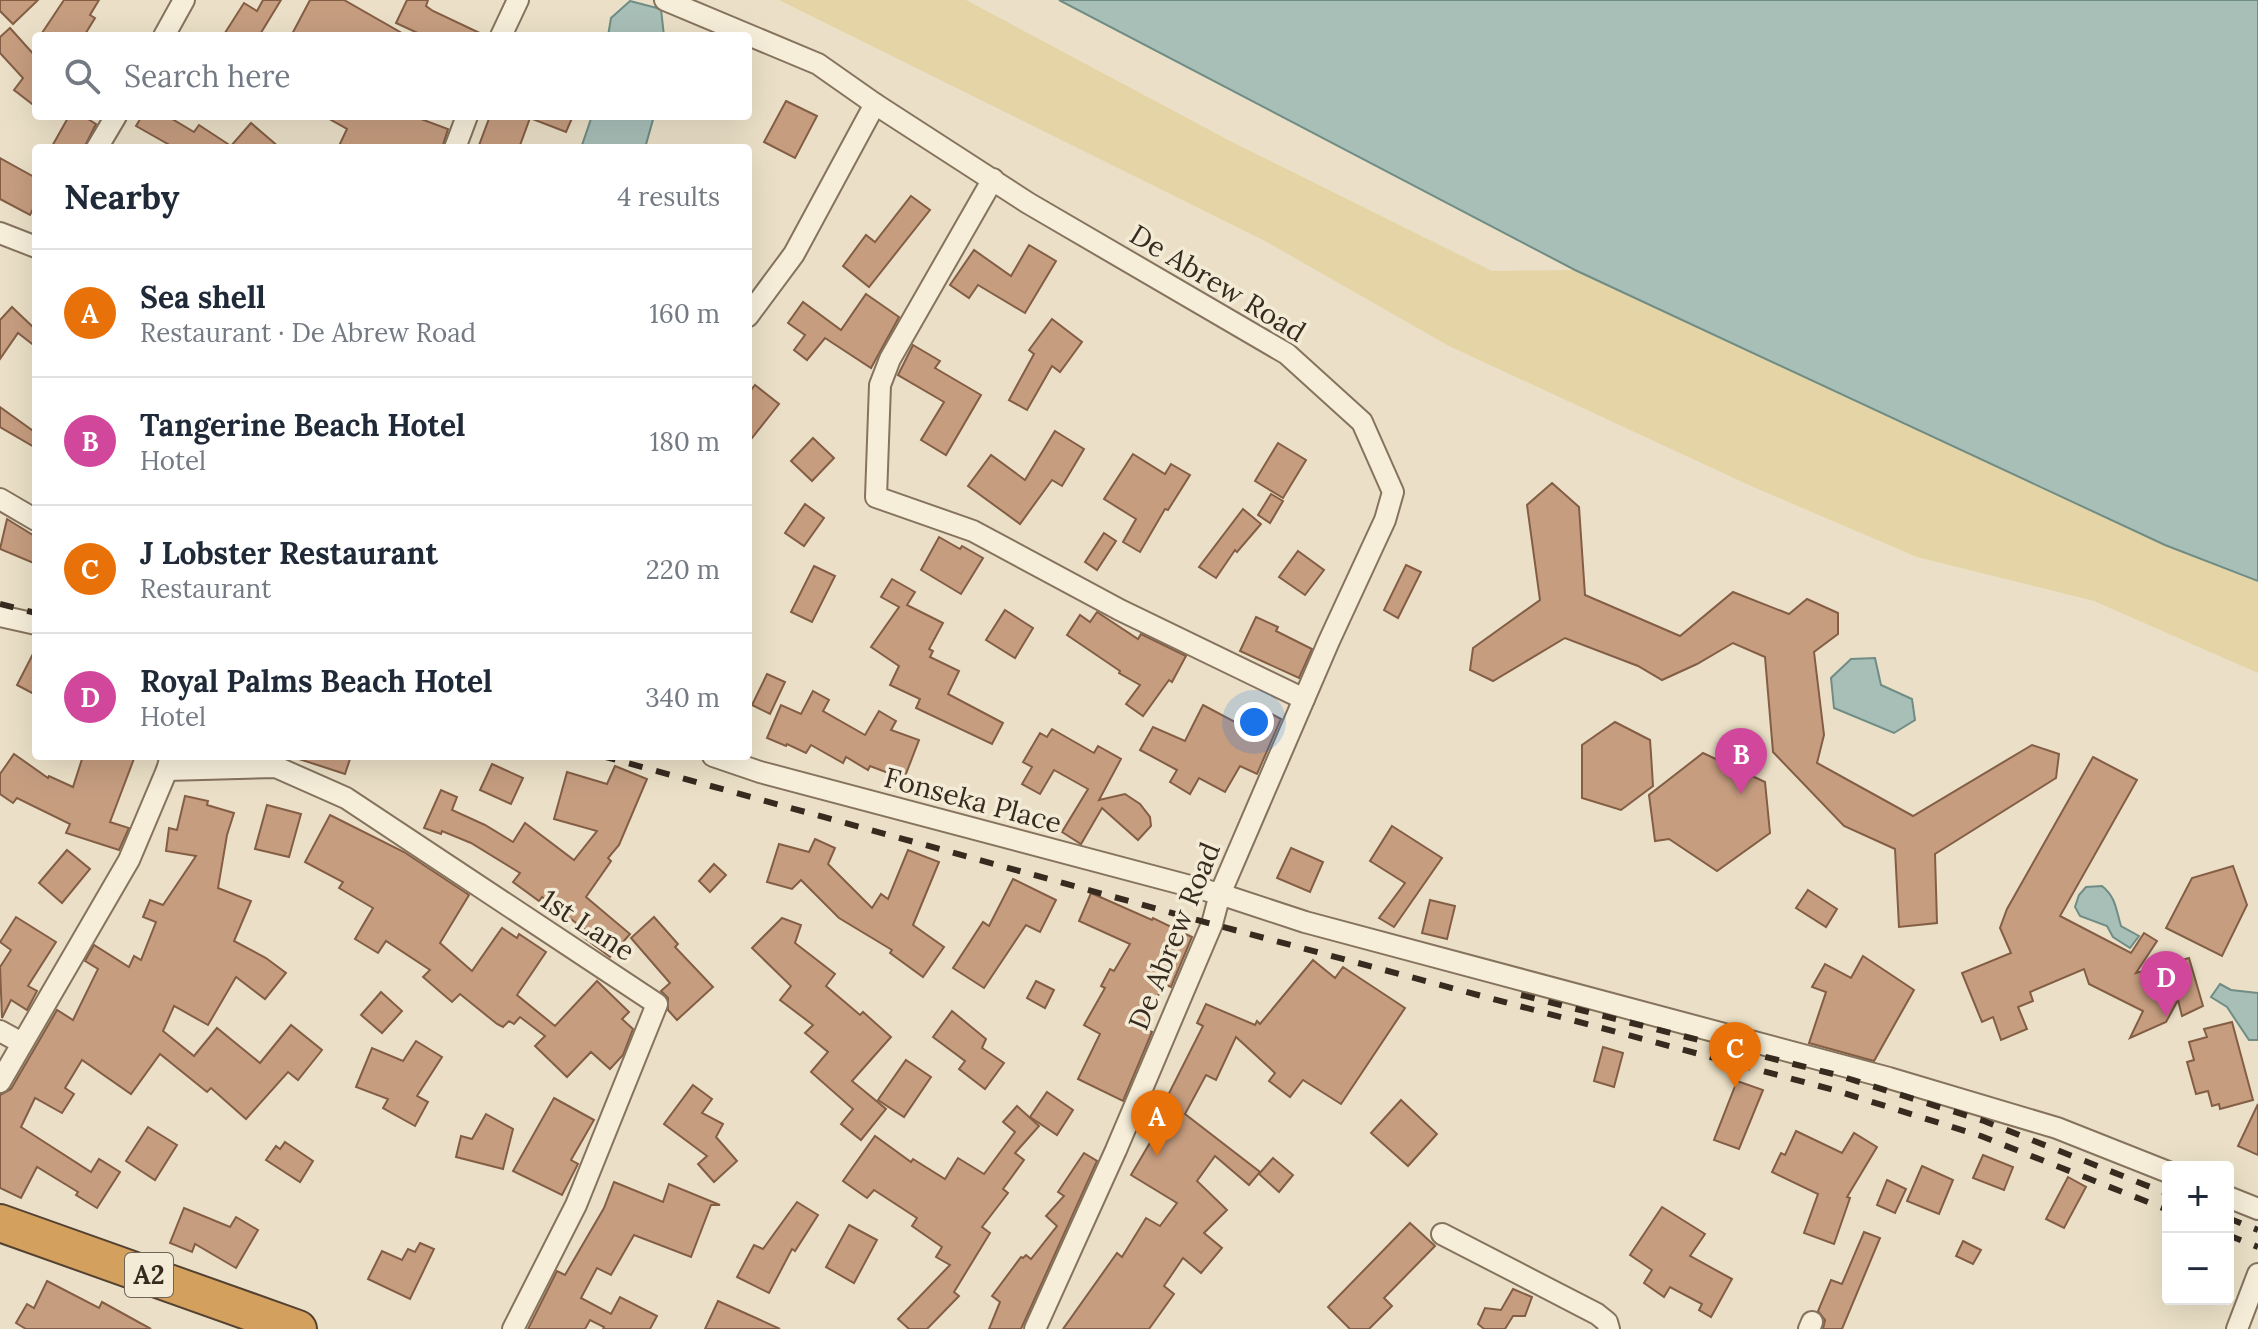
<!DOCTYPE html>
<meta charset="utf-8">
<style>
:root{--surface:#fff;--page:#f6f6f7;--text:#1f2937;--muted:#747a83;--line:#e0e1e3;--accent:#7c3aed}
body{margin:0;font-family:Lora,serif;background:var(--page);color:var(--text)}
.controls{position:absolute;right:24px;bottom:24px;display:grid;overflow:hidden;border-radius:8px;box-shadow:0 8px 32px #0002}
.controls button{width:72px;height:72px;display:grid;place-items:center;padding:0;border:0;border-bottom:2px solid var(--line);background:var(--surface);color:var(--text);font:40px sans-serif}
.you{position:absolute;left:1254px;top:722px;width:28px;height:28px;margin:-20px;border:6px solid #fff;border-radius:50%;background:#1a73e8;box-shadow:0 0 0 12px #1a73e833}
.badge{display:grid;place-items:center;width:52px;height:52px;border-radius:50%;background:var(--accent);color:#fff;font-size:26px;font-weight:700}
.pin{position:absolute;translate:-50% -66px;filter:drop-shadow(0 2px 4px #0008)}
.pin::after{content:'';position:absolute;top:42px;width:28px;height:24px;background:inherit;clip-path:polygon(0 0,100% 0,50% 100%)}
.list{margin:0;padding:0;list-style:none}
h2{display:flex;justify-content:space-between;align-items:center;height:104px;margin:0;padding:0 32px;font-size:34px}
h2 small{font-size:26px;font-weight:400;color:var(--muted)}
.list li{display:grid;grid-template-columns:52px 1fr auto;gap:24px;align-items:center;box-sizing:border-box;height:128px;padding:0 32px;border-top:2px solid var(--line)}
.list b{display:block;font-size:30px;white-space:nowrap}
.list p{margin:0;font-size:26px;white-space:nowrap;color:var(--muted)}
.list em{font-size:26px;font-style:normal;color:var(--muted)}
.icon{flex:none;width:44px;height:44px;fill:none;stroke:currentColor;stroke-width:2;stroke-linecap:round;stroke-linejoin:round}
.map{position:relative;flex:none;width:2258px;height:1329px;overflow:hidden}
.search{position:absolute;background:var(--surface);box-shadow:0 8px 32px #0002;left:32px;top:32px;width:720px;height:88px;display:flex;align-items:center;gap:20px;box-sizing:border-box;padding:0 28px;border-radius:8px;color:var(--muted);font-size:30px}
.panel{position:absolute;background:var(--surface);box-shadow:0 8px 32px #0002;left:32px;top:144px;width:720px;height:616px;border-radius:8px}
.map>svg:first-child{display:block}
.sand{fill:#e5d4a6}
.water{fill:#a8bfb8;stroke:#6f8d85;stroke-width:2}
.building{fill:#c69d7f;stroke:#835e45;stroke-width:2}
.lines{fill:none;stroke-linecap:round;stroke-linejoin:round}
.street-casing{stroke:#85735d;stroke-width:24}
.highway-casing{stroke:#544131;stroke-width:40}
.street{stroke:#f6eed9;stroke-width:20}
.highway{stroke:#d3a05e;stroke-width:36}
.rail{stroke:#372b20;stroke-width:6;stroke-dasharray:14 14;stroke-linecap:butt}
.labels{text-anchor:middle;stroke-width:7;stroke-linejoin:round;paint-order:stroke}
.shield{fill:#f3ebd6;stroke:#6f6557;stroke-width:2}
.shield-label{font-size:26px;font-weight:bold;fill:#372b20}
.street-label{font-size:28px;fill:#372b20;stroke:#f3ebd6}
</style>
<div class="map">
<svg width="2258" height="1329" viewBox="0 0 2258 1329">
<rect width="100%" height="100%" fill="#ebe0c7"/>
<polygon class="sand" points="779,0 966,0 1234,143 1492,271 1575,270 2165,545 2258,581 2258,673 2094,601 1917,557 1751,486 1449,346 1265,241"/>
<g class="water">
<polygon points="1059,0 2258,0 2258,581 2165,545 1575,270"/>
<polygon points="630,1 661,9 664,36 608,36 611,18"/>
<polygon points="592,116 654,116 645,148 581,148"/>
<polygon points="1875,658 1881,685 1912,699 1915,720 1894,733 1834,708 1831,678 1851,659"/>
<path d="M2102,886C2116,897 2116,910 2121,926L2139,936L2130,948L2113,937L2107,926L2080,916L2075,907L2079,895L2086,887Z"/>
<polygon points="2220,984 2231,990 2258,993 2258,1040 2249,1040 2227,1007 2211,997"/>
</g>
<g class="building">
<polygon points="0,0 38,0 13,24 0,11"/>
<polygon points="64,0 99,0 90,15 95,18 84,36 40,36"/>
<polygon points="263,0 281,0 259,36 223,36 244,3 257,11"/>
<polygon points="310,0 344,0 407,36 291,36"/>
<polygon points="407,0 428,0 426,6 433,11 486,36 424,36 396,23"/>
<polygon points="10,28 36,57 36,107 14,90 23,78 0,53 0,37"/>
<polygon points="786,101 817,116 795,158 764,142"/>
<polygon points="69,116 83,116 96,124 84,148 51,148"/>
<polygon points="142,116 167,116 194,132 199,125 231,146 251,123 280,148 175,148 136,126"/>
<polygon points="324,116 413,116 448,129 442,148 338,148 347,129"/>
<polygon points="490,116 573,116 566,132 530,118 519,148 478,148"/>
<polygon points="0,158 36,178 36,203 30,215 0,199"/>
<polygon points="911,196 930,210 869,287 843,266 866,235 875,242"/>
<polygon points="1029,245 1056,261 1025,313 978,285 969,298 950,285 974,250 1011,276"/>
<polygon points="866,294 899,317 871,368 825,338 807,360 794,350 805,335 788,323 803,302 841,330"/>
<polygon points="12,307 36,330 36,347 18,333 0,359 0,320"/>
<polygon points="1052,319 1082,342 1060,372 1052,366 1027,410 1009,400 1034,354 1029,350"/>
<polygon points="913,345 940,361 935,368 981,395 946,455 921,440 944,402 898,375"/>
<polygon points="755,385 779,404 748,443 748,394"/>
<polygon points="0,407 36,433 36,448 0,427"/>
<polygon points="1055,431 1084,449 1062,486 1052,480 1020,524 968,486 991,455 1025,480"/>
<polygon points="813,438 834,458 812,481 791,461"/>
<polygon points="1278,443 1306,460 1283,498 1255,481"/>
<polygon points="1133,454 1165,474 1171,464 1190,475 1168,510 1165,509 1140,552 1123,542 1136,519 1104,499"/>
<polygon points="1552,483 1579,507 1585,595 1680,636 1733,592 1789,614 1807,599 1838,613 1838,634 1814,652 1824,735 1817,763 1913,816 2032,745 2059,754 2056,778 1935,854 1937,923 1899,927 1895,849 1844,826 1773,752 1765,657 1733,643 1697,664 1662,680 1638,666 1565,638 1493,681 1470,670 1473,648 1540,600 1527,505"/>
<polygon points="1271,494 1283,501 1270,523 1258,515"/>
<polygon points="805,504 824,518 804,546 785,533"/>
<polygon points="1243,509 1261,524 1237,552 1235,550 1216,578 1199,567"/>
<polygon points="7,519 36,537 36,564 0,549"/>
<polygon points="1104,533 1116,541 1097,570 1085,562"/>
<polygon points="939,537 960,549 962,546 983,558 961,594 921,570"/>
<polygon points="1298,551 1324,570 1305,595 1279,577"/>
<polygon points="1406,565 1421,572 1398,618 1384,610"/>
<polygon points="814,566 835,576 812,622 791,612"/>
<polygon points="892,579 915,592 907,605 943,623 929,649 933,651 930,657 959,671 948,694 1003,723 992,744 916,708 920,699 890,685 899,666 871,647 899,607 881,597"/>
<polygon points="1005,610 1033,628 1015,658 986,640"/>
<polygon points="1097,612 1138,639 1141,634 1186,656 1172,682 1169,680 1143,716 1126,704 1140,685 1119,673 1120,671 1067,635 1080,615 1090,622"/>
<polygon points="1256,617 1278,627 1276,631 1312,649 1299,678 1240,651"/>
<polygon points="36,648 36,695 17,685"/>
<polygon points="767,674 785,682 770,714 752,705"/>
<polygon points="813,691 829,700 823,711 865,735 879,711 896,721 891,730 919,740 904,779 870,766 868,770 846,757 843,763 811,745 806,753 787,744 786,746 767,738 781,705 801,714"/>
<polygon points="1203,705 1246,728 1257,706 1281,719 1257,774 1240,766 1225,792 1199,778 1190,794 1170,782 1177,770 1140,750 1153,727 1185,741"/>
<polygon points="1615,722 1650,740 1651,754 1653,786 1621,810 1582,798 1582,745"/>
<polygon points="1052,729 1094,753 1098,746 1121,759 1099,800 1125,794 1140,804 1150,817 1151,826 1138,840 1102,808 1081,844 1062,832 1088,789 1054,770 1040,794 1022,784 1032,767 1023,762 1040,733 1047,737"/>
<polygon points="1703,753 1765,782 1770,833 1717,871 1669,839 1655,841 1649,795"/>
<polygon points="14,754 48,778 49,776 73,787 83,756 135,756 110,822 129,828 119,850 66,833 70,824 17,798 13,803 0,794 0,774"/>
<polygon points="299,756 351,756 345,774 299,759"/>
<polygon points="2093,757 2137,780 2060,916 2131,953 2144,933 2157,941 2136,973 2189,958 2203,1006 2182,1016 2178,1000 2166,1022 2130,1038 2143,1011 2089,984 2084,969 2030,992 2033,1001 2018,1007 2027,1029 2001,1040 1993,1017 1982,1022 1962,973 2011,953 2000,928 2007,909"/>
<polygon points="492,764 523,778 511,804 480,790"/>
<polygon points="615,766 647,779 619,845 608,858 611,861 586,897 630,934 610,957 579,934 584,929 542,897 539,901 513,882 520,873 471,843 442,831 441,834 424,828 441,790 457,797 452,810 485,825 513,842 525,823 574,860 597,831 554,819 567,772 607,784"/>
<polygon points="185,796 208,801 207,805 234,813 227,835 218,888 251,901 234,941 266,958 286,973 265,999 236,977 208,1025 174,1006 163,1031 194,1056 217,1028 260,1063 291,1025 322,1050 298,1080 288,1072 246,1119 211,1088 207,1092 160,1054 131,1094 82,1060 65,1088 74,1094 62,1113 35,1098 21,1127 91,1172 99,1159 120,1172 97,1208 76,1195 78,1192 37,1167 21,1198 0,1188 0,1095 11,1089 57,1010 73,1020 98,969 85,961 94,945 129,967 134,956 141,960 156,922 143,917 150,900 163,905 196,856 166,851 169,828 177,830"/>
<polygon points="267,805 301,814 289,857 255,849"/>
<polygon points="330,815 404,852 469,895 440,943 472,971 502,928 517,938 519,934 546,952 517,995 555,1026 597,981 629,1012 622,1019 633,1029 623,1055 610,1069 591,1052 567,1077 535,1046 545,1036 520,1017 514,1024 509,1021 503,1027 497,1024 460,994 452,1002 423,977 430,970 386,941 378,953 355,939 373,908 339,888 343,882 305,862"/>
<polygon points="1392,826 1442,858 1394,927 1379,918 1405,883 1370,861"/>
<polygon points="815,839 835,848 828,864 872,908 881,894 888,899 908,850 939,862 913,925 944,947 923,977 890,953 892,950 839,918 801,880 792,889 767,882 779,844 809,852"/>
<polygon points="1291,848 1323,862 1310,892 1277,878"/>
<polygon points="67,850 90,869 62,903 39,883"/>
<polygon points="714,864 726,875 710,892 699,881"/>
<polygon points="2233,866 2247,905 2222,956 2166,928 2192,878"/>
<polygon points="1013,879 1056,900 1040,932 1026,925 984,988 953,968 983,922 989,926"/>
<polygon points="1808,890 1837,909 1826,927 1796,908"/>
<polygon points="1091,893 1152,920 1153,918 1192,937 1171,987 1164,984 1142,1027 1152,1032 1123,1101 1078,1079 1100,1034 1084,1025 1105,988 1101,986 1110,969 1114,971 1130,944 1079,921"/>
<polygon points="1430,900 1455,906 1447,939 1422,933"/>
<polygon points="16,917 56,942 28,986 37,991 27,1010 11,1000 2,1018 0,967 11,950 0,942"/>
<polygon points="654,917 678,944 675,947 713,987 677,1020 668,1010 668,998 661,991 670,983 631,938"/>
<polygon points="782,918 801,925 795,943 835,974 826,986 860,1015 863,1012 891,1037 852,1081 886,1109 861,1140 841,1124 853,1109 811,1072 828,1052 805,1033 813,1025 780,1000 791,986 752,948"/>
<polygon points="1863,956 1914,990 1874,1061 1809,1043 1826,992 1812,987 1825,964 1851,978"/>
<polygon points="1313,960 1335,978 1343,967 1405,1008 1341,1104 1303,1080 1290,1097 1269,1081 1275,1073 1236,1037 1216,1080 1206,1075 1185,1114 1260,1172 1249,1185 1215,1156 1197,1181 1227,1210 1204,1233 1222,1248 1201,1273 1183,1258 1164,1286 1174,1294 1149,1329 1063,1329 1117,1253 1122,1257 1146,1218 1160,1226 1177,1203 1131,1175 1161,1124 1155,1121 1203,1026 1197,1023 1206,1004 1255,1025 1257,1021 1260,1024"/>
<polygon points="1036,981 1054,990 1045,1008 1027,998"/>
<polygon points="381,992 402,1011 382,1033 361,1015"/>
<polygon points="952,1011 986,1039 982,1048 1004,1063 985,1089 959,1069 965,1061 933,1037"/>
<polygon points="2232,1022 2253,1100 2220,1109 2219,1104 2212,1106 2208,1091 2196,1094 2187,1062 2194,1060 2189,1042 2207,1037 2204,1029"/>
<polygon points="416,1041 442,1057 417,1096 428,1102 415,1126 383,1108 388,1099 356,1087 372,1048 403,1061"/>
<polygon points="1603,1047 1623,1053 1614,1087 1594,1081"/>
<polygon points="906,1060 931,1077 904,1117 878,1100"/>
<polygon points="1737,1081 1763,1090 1739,1149 1714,1140"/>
<polygon points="693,1085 712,1099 702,1113 723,1124 716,1137 737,1161 714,1182 698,1164 707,1156 664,1124"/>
<polygon points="1047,1092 1073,1110 1057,1135 1030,1117"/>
<polygon points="554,1098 594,1120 571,1160 578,1164 562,1195 513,1171"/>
<polygon points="1401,1100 1437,1134 1408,1166 1371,1133"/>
<polygon points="2258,1104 2258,1155 2238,1146"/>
<polygon points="1017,1106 1039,1126 1015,1153 1024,1160 1003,1189 1008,1193 982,1227 990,1233 954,1292 959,1296 927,1329 909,1329 898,1319 950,1265 936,1257 942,1247 912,1226 917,1218 874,1190 867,1198 843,1181 875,1136 911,1162 913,1159 945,1179 958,1158 984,1174 1015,1132 1003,1122"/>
<polygon points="486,1114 513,1129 503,1169 456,1157 461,1136 472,1139"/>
<polygon points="148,1127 177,1145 155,1180 126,1161"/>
<polygon points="1796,1131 1842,1153 1854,1133 1877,1147 1847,1197 1850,1198 1834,1244 1804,1233 1818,1194 1772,1172 1781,1153 1785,1155"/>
<polygon points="285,1142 313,1161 300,1182 266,1160 276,1146 280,1149"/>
<polygon points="1084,1153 1097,1161 1021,1329 989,1329 1000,1302 992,1296 1021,1257 1023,1258 1026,1255 1031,1259 1057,1226 1046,1216 1064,1196 1058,1192"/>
<polygon points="1983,1155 2013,1167 2004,1190 1973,1178"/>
<polygon points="1273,1158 1293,1175 1279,1192 1259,1174"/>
<polygon points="1922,1166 1953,1180 1939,1214 1907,1201"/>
<polygon points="2068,1177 2086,1187 2064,1228 2046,1219"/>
<polygon points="1887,1180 1906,1189 1895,1213 1877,1205"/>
<polygon points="614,1182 663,1202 669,1184 720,1205 711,1205 691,1257 634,1235 611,1275 597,1268 581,1298 611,1314 620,1297 657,1316 650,1329 603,1329 604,1327 590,1320 585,1329 528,1329 557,1271 565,1275 604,1208"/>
<polygon points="797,1202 818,1215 795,1251 792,1249 769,1293 737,1277 754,1245 763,1249"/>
<polygon points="1662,1207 1705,1234 1690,1256 1732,1279 1711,1317 1699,1310 1702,1304 1670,1287 1664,1297 1644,1283 1652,1270 1630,1255"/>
<polygon points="184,1208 230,1227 236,1217 258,1230 236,1268 195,1244 192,1252 170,1243"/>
<polygon points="1410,1223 1435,1246 1384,1298 1392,1306 1369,1329 1350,1329 1328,1307"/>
<polygon points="849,1225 877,1240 854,1283 826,1267"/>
<polygon points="1864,1232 1880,1238 1842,1329 1823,1329 1825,1320 1818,1311 1831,1280 1842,1284"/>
<polygon points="1963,1241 1981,1250 1973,1264 1956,1256"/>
<polygon points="420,1243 434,1249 410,1299 368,1279 382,1251 402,1260 408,1249 415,1252"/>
<polygon points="47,1281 99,1308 102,1302 151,1329 26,1329 16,1323 27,1304 34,1308"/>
<polygon points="1513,1289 1532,1297 1525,1316 1513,1316 1505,1329 1484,1329 1478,1324 1485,1308 1501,1310"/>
<polygon points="718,1301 756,1318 780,1329 705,1329"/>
</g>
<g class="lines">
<defs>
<g id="street">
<polyline points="665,0 818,64 875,104 1028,203 1287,354 1362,422 1393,492 1385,520 1329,641 1220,894 1212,924 1116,1150 1035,1329"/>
<polyline points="164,36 184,0"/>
<polyline points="501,36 518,0"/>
<polyline points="97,148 116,116"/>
<polyline points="455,148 467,116"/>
<polyline points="993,179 890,359 880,385 876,497 973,531 1120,610 1304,699"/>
<polyline points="0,233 36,247"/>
<polyline points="748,316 794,254 875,104"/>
<polyline points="0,499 36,520"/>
<polyline points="0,616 36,624"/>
<polyline points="713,756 760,772 1220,894 1305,922 1889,1078 2057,1128 2168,1172"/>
<polyline points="167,770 276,767 346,798 657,1004 576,1205 513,1329"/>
<polyline points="0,1031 22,1043"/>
<polyline points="0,1082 129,860 167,770 171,756"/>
<polyline points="2228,1197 2258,1209"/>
<polyline points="1442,1234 1597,1314 1607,1322 1609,1329"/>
<polyline points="1809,1329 1812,1322"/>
<polyline points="2237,1329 2258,1274"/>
</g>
<polyline id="highway" points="0,1223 298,1329"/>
</defs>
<use href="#street" class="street-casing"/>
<use href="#highway" class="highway-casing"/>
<use href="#street" class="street"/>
<use href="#highway" class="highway"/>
<g class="rail">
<polyline points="0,604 36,613"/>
<polyline points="602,756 1212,924 1834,1090 1981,1136 2168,1210"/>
<polyline points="1521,995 1837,1075 1984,1121 2168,1194"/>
<polyline points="2228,1218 2258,1230"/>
<polyline points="2228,1235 2258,1247"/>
</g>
</g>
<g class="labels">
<rect class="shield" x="125" y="1253" width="48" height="44" rx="6"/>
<g class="shield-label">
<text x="149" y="1284">A2</text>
</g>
<g class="street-label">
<text transform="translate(1218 283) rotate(31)" y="10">De Abrew Road</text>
<text transform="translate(973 800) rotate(15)" y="10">Fonseka Place</text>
<text transform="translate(588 925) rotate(33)" y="10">1st Lane</text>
<text transform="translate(1174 936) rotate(-68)" y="10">De Abrew Road</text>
</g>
</g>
</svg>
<div class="controls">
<button>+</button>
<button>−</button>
</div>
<div class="you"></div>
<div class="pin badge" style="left:1157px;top:1156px;background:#e8710a">A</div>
<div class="pin badge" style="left:1741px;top:794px;background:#d1479c">B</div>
<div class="pin badge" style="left:1735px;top:1088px;background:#e8710a">C</div>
<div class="pin badge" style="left:2166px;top:1017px;background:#d1479c">D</div>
<div class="search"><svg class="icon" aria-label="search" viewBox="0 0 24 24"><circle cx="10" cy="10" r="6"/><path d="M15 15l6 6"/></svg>Search here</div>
<section class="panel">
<h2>Nearby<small>4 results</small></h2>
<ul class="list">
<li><span class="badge" style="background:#e8710a">A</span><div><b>Sea shell</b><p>Restaurant · De Abrew Road</p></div><em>160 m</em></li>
<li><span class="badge" style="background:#d1479c">B</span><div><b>Tangerine Beach Hotel</b><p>Hotel</p></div><em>180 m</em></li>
<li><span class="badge" style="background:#e8710a">C</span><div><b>J Lobster Restaurant</b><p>Restaurant</p></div><em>220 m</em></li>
<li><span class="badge" style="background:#d1479c">D</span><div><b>Royal Palms Beach Hotel</b><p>Hotel</p></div><em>340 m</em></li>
</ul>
</section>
</div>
